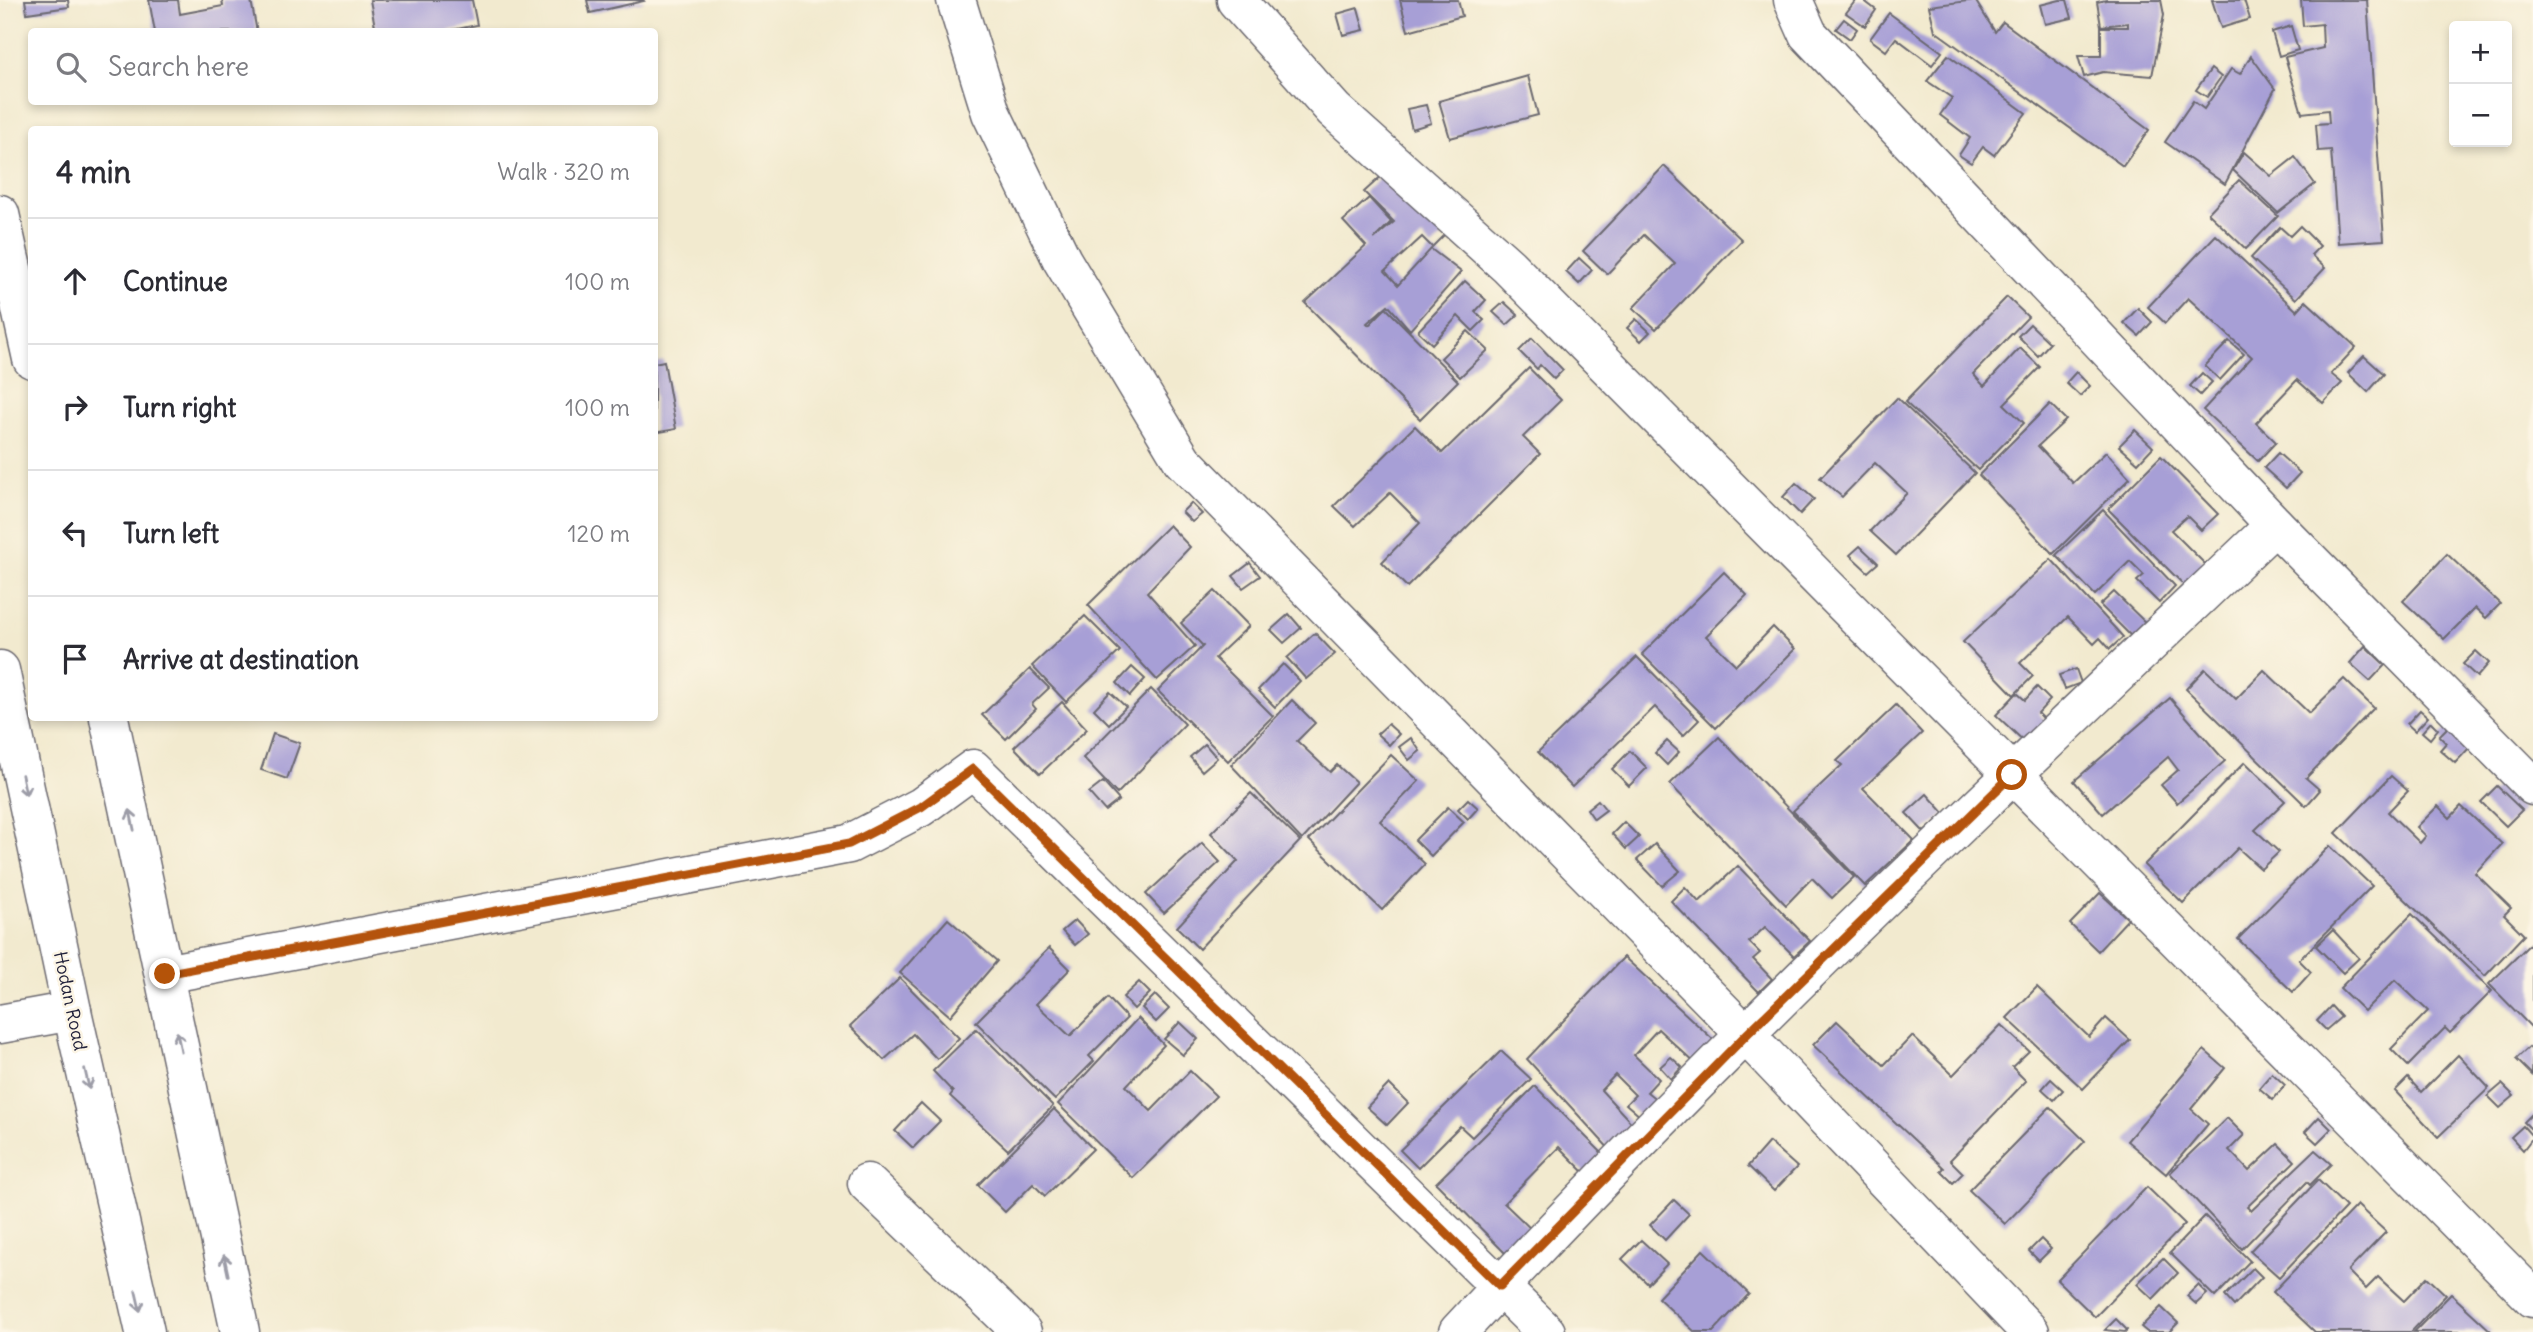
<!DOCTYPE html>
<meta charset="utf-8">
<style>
:root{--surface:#fff;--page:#f7f7f7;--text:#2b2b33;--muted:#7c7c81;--line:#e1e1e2}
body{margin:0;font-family:Delius,sans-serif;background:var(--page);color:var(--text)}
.controls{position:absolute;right:21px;top:21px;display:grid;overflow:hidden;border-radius:7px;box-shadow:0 4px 10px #0003}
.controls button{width:63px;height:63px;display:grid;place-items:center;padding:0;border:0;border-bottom:2px solid var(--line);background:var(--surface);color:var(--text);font:35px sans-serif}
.stop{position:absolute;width:21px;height:21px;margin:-16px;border:5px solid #b45309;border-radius:50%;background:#fff}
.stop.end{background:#b45309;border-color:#fff;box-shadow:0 2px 7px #0008}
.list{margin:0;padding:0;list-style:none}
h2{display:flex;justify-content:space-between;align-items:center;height:91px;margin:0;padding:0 28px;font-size:30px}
h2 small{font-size:23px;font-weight:400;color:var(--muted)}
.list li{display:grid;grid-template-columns:46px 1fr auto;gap:21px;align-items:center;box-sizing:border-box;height:126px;padding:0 28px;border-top:2px solid var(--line)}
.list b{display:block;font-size:26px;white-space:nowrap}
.list em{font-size:23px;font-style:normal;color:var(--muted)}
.icon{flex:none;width:38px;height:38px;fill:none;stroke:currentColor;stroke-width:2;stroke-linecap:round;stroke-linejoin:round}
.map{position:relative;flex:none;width:2533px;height:1332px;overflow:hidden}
.search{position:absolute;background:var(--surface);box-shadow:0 4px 10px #0003;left:28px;top:28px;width:630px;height:77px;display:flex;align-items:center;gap:18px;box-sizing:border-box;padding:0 24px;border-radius:7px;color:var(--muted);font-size:26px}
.panel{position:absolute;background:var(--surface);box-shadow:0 4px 10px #0003;left:28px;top:126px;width:630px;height:595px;border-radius:7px}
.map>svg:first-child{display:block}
.building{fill:#a79fd6}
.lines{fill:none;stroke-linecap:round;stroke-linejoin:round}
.minor-casing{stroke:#6b686f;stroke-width:41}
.major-casing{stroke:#6b686f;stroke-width:41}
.minor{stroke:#fff;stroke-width:38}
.major{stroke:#fff;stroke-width:38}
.oneway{stroke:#9c9ca7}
.route{stroke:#b45309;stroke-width:9}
.labels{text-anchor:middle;stroke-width:5;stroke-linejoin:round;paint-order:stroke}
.street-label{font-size:18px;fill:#22223b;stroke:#fcf5e5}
</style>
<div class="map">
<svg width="2533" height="1332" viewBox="0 0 2533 1332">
<rect width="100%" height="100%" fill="#fcf5e5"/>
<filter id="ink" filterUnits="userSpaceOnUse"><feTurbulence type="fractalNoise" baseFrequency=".0143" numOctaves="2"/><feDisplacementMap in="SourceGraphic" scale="14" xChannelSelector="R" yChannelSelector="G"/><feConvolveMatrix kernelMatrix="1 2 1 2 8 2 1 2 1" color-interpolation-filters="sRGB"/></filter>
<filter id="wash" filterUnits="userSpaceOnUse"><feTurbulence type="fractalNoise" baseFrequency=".00686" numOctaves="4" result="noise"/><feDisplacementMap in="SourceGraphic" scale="28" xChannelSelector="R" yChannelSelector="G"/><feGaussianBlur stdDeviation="1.57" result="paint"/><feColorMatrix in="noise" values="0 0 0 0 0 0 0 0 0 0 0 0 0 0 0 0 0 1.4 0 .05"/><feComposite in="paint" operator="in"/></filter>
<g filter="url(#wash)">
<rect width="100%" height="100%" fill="#f2eacf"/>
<g id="blocks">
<g class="building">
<polygon points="25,0 68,0 69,7 27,13"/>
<polygon points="149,0 178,0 180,14 223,6 222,0 251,0 257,32 155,32"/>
<polygon points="370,0 472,0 477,25 442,32 376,32"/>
<polygon points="587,0 643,0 644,1 590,13"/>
<polygon points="1400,0 1458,0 1462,16 1408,31"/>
<polygon points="1856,0 1863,0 1876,10 1865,26 1846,13"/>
<polygon points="1975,0 1995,32 2003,22 2149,130 2123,166 1935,31 1929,6"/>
<polygon points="2060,0 2067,0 2072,18 2045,24 2040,5"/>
<polygon points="2106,0 2161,0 2164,15 2152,76 2103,72 2084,77 2078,56 2101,56 2101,27 2128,27 2128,23 2101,26 2097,2"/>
<polygon points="2212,0 2244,0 2250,19 2221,28"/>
<polygon points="2301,0 2367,0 2384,240 2338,243 2331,150 2318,151 2316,124 2329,123 2328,110 2302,113 2285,57 2323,48 2322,24 2303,26"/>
<polygon points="1358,8 1364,30 1343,35 1337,14"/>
<polygon points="1889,13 1942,52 1932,65 1896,38 1886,51 1870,39"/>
<polygon points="1844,19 1857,29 1850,39 1836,29"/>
<polygon points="2291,26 2298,50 2279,56 2272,32"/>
<polygon points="1948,55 2026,113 1994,155 1983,147 1971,163 1959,155 1970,138 1940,115 1952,98 1927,81"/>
<polygon points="2251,56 2275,89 2225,184 2165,142 2193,101 2204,109 2231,69 2240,74"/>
<polygon points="2211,69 2221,77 2207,97 2196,90"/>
<polygon points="1528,76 1538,115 1450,138 1439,101"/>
<polygon points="1426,105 1431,123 1412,129 1407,109"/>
<polygon points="2244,152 2271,176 2295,157 2315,184 2278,213 2233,170"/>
<polygon points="1664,166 1742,240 1656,329 1633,308 1675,264 1644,235 1607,274 1583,251"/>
<polygon points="1386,172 1446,233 1432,247 1422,237 1385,271 1398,285 1431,249 1461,272 1410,330 1388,305 1367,323 1369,325 1386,308 1458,381 1420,419 1305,303 1366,246 1343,221 1369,198 1391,222 1374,239 1394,222 1364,192"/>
<polygon points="2239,180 2278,216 2246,249 2208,213"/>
<polygon points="2300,226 2320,246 2311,255 2325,268 2296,299 2251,258 2280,227 2290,236"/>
<polygon points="2216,235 2297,311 2306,301 2356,347 2331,374 2342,383 2323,403 2297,380 2256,423 2276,442 2258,461 2203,410 2252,357 2188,298 2165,323 2148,307"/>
<polygon points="1579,258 1592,270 1579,284 1566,272"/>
<polygon points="1465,281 1486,300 1475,312 1484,320 1473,331 1458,316 1432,344 1418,331"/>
<polygon points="2007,297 2028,317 1973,374 1984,386 2020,348 2040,367 2004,404 2024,423 1978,470 1905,402"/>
<polygon points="1504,302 1518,315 1507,325 1493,312"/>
<polygon points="2138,308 2152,322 2139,336 2124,323"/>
<polygon points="1636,319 1650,332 1641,341 1627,328"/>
<polygon points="2030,324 2050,343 2038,356 2018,336"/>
<polygon points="1468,331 1488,350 1460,377 1441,358"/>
<polygon points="1532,338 1563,370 1554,379 1540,365 1537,369 1519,351"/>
<polygon points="2229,341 2244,354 2220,380 2205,366"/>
<polygon points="2364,356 2384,374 2368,392 2348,373"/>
<polygon points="664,361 676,429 654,433 654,363"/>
<polygon points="1529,368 1561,400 1523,437 1540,454 1407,587 1382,562 1420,523 1390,493 1355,526 1334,506 1415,426 1442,453"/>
<polygon points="2076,372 2090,386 2080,396 2066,383"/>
<polygon points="2202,373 2212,382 2200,395 2190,386"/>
<polygon points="1897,398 1975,473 1896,555 1870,531 1907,493 1875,463 1842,497 1820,478"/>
<polygon points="2050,404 2066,420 2038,446 2073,483 2106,452 2130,478 2053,554 1979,475"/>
<polygon points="2135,430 2153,447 2138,463 2119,446"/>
<polygon points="2278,453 2300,473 2286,488 2264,468"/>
<polygon points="2161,456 2218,514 2201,530 2187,516 2171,530 2208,567 2187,588 2108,509"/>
<polygon points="1796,483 1814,499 1800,514 1783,497"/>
<polygon points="1191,503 1202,514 1192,522 1182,512"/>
<polygon points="2103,510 2175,586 2159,603 2137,581 2144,575 2130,561 2095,595 2056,555"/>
<polygon points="1169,525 1190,547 1147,592 1195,646 1157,680 1088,605"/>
<polygon points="1860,546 1878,563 1868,572 1850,555"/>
<polygon points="2447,554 2500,604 2486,618 2475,608 2444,639 2403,601"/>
<polygon points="2051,559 2123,637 2110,649 2100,638 2094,644 2068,617 2020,663 2033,676 2014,695 1963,642"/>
<polygon points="1250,563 1260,576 1243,588 1233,576"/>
<polygon points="1724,572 1747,595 1706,636 1736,665 1773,627 1795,649 1716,728 1642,654"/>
<polygon points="1215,591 1249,626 1215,658 1273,716 1228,761 1158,691 1203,646 1181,623"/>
<polygon points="2114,592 2151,628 2137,642 2100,605"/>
<polygon points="1289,614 1301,628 1284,643 1271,630"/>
<polygon points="1085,616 1120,651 1066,702 1032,666"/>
<polygon points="1315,633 1335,654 1306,679 1287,658"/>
<polygon points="2365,646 2385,665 2370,681 2350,663"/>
<polygon points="2476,651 2489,663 2477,677 2463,664"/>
<polygon points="1637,657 1699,720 1683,736 1655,707 1572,787 1538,752"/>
<polygon points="1283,664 1300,681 1275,707 1258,690"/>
<polygon points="1132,667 1145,679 1130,696 1117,683"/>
<polygon points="1030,669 1049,688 1032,704 1036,709 1006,739 982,715"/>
<polygon points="2076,669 2081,683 2065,689 2059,675"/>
<polygon points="2205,669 2236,699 2264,670 2309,713 2344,679 2374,708 2306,778 2320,790 2306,806 2186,689"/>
<polygon points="2037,687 2050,700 2038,713 2049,724 2028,745 1996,715 2017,693 2025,700"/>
<polygon points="1151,689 1185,724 1117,794 1083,758"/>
<polygon points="1110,692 1126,707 1109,724 1094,709"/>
<polygon points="2170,698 2225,761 2177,803 2161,785 2178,770 2168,757 2103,814 2074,781"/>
<polygon points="1292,700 1315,723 1297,741 1330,772 1337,765 1356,782 1302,840 1231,765"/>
<polygon points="1062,702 1087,729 1040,774 1014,747"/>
<polygon points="1896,705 1922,733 1863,788 1914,840 1865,886 1793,811 1842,765 1837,761"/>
<polygon points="2420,710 2428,717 2415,731 2407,724"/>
<polygon points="2431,722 2438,729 2430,739 2422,732"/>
<polygon points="1388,724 1399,734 1389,745 1377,734"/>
<polygon points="2448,727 2470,747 2455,763 2440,750 2446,743 2439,736"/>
<polygon points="273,734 300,743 287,779 261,770"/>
<polygon points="1719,737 1854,877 1832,898 1812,878 1786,905 1670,784"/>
<polygon points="1411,738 1420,751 1409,760 1399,747"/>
<polygon points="1667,741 1679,752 1667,765 1655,753"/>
<polygon points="1205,744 1217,758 1202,771 1190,757"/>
<polygon points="1630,751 1647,768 1629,786 1612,769"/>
<polygon points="1391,755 1419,781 1380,821 1425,864 1382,910 1309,840"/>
<polygon points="2245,762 2285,801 2255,830 2279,852 2261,869 2238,848 2183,903 2144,865"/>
<polygon points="2391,776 2408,791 2388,812 2420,843 2426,836 2417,827 2438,806 2450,818 2461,806 2502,844 2475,873 2511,908 2504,915 2524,935 2485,976 2336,833"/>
<polygon points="1103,782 1119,800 1105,811 1089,793"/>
<polygon points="2497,786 2522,810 2506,826 2481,802"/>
<polygon points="1251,793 1300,841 1199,949 1177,927 1238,861 1211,833"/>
<polygon points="1927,794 1945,814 1924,832 1906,813"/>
<polygon points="1468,799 1478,808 1468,819 1458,809"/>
<polygon points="1598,800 1606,810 1594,819 1587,809"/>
<polygon points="1448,807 1464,822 1431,856 1415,840"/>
<polygon points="1624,822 1639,837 1626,849 1612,834"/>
<polygon points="1202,843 1220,862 1164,913 1146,894"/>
<polygon points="1655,844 1680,871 1662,886 1637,860"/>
<polygon points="2330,846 2372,886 2299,960 2311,972 2293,992 2238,939"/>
<polygon points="1738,866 1810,941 1794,956 1765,927 1749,942 1760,953 1753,959 1772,979 1759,992 1671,901 1685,887 1699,902"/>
<polygon points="2100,893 2128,919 2098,951 2070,924"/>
<polygon points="2412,914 2492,991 2450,1033 2445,1028 2408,1066 2391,1049 2428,1011 2395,980 2364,1011 2340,988"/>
<polygon points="948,919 997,961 950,1016 900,973"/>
<polygon points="1075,920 1088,934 1075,945 1062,931"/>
<polygon points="2333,930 2359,958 2343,973 2316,946"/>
<polygon points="2533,941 2533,1029 2489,984"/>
<polygon points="1049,948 1070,969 1036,1004 1070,1036 1108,998 1127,1018 1089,1056 1094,1061 1055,1100 976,1022"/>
<polygon points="1624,957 1717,1043 1697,1065 1658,1029 1634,1055 1659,1079 1647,1092 1657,1100 1641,1117 1626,1104 1635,1095 1615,1075 1601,1090 1637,1129 1612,1152 1527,1059"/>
<polygon points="900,978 959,1038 937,1059 913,1034 884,1060 850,1026"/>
<polygon points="1139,982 1150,993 1134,1009 1123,997"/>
<polygon points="2037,987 2089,1037 2106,1018 2130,1040 2083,1089 2007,1018"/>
<polygon points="1155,995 1169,1009 1156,1022 1142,1008"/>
<polygon points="2331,1006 2341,1017 2326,1030 2317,1021"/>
<polygon points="1138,1018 1164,1045 1126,1086 1151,1111 1190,1071 1216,1096 1133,1178 1058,1104"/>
<polygon points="1837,1021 1884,1065 1912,1036 1953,1075 2001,1025 2029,1051 2012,1067 2026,1081 1950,1160 1963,1173 1953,1183 1941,1171 1944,1168 1813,1045"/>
<polygon points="1180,1022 1198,1039 1183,1055 1164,1039"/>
<polygon points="976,1029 1053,1106 1008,1150 950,1096 953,1092 933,1071"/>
<polygon points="2529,1047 2533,1051 2532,1075 2516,1059"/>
<polygon points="2204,1050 2225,1068 2191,1109 2208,1124 2166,1174 2127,1141"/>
<polygon points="1501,1051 1531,1079 1472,1137 1460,1126 1418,1168 1400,1150"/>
<polygon points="2458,1055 2489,1088 2438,1137 2395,1091 2408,1078 2421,1092"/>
<polygon points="1671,1057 1682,1067 1671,1079 1660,1067"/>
<polygon points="2272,1073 2285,1085 2273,1100 2259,1088"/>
<polygon points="2051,1079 2063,1090 2054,1100 2042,1089"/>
<polygon points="1389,1084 1408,1103 1387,1125 1367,1107"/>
<polygon points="2502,1084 2514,1096 2500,1108 2488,1096"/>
<polygon points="1535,1086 1607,1158 1588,1176 1559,1147 1504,1203 1534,1232 1509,1257 1436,1183"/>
<polygon points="921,1103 940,1121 913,1148 895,1131"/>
<polygon points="2050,1107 2085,1141 2005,1224 1969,1190"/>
<polygon points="1054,1109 1093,1149 1045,1196 1033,1184 1005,1212 978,1185"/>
<polygon points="2533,1113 2533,1131 2524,1122"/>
<polygon points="2319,1117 2331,1129 2317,1143 2305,1132"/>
<polygon points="2227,1118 2244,1135 2229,1150 2249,1171 2278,1144 2295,1161 2247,1207 2251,1211 2315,1150 2331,1164 2310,1185 2307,1182 2242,1249 2170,1173"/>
<polygon points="2523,1126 2533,1137 2523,1150 2511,1137"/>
<polygon points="1769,1142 1797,1167 1774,1191 1748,1166"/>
<polygon points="2318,1180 2346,1207 2279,1277 2250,1251"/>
<polygon points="2147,1187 2185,1224 2095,1317 2057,1280"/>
<polygon points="1674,1200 1689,1214 1665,1240 1650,1225"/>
<polygon points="2357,1205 2386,1232 2348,1271 2366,1289 2378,1277 2404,1301 2427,1277 2446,1295 2411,1332 2315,1332 2273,1292"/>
<polygon points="2205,1216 2250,1261 2215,1297 2170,1253"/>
<polygon points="2041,1239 2051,1249 2039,1261 2029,1251"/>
<polygon points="1641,1240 1667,1264 1648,1284 1622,1259"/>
<polygon points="1703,1250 1749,1294 1713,1332 1695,1332 1658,1298"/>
<polygon points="2163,1258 2178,1273 2153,1299 2137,1284"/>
<polygon points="2253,1268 2262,1277 2234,1306 2225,1296"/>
<polygon points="2198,1285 2207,1294 2196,1304 2187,1296"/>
<polygon points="2451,1294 2492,1332 2414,1332"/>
<polygon points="2161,1307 2178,1323 2169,1332 2147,1332 2141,1327"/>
<polygon points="2116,1319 2127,1330 2125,1332 2105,1330"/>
</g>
</g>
</g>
<g filter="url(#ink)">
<use href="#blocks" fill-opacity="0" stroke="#6b686f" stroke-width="2"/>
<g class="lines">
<defs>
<g id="minor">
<polyline points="956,0 991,113 1062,260 1182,460 1746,1035 2030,1332"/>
<polyline points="1236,0 1334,110 1508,266 2533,1298"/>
<polyline points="1793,0 1808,34 2275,525 2533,786"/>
<polyline points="165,974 849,844 921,807 973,769 1546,1332"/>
<polyline points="0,1024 72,1011"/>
<polyline points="867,1183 1022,1332"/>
<path d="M1458,1332C1717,1051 1998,788 2275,525"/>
</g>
<g id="major">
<polyline points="0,214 32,359"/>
<polyline points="0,670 72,1011 145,1332"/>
<polyline points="109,718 240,1332"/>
</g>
</defs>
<use href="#minor" class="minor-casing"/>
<use href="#major" class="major-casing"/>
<use href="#minor" class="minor"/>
<use href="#major" class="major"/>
</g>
<defs><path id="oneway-shaft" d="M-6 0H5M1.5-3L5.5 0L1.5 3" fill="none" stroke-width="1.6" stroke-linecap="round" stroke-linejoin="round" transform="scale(1.75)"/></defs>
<g class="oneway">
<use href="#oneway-shaft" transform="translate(24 785) rotate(78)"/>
<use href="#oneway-shaft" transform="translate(132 820) rotate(-102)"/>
<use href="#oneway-shaft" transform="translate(179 1042) rotate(-102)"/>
<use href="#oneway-shaft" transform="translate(87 1079) rotate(77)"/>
<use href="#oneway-shaft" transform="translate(226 1265) rotate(-102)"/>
<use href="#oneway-shaft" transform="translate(138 1301) rotate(77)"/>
</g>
</g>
<g class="lines" filter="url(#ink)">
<polyline class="route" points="165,974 849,844 921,807 973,769 1500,1286 1746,1035 2012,775"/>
</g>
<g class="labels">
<g class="street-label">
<text transform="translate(70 1001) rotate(78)" y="6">Hodan Road</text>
</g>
</g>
</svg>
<div class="controls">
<button>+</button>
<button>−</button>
</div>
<div class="stop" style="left:2012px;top:775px"></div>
<div class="stop end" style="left:165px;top:974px"></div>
<div class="search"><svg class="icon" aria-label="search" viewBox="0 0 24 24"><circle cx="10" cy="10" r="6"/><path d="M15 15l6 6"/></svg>Search here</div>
<section class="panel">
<h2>4 min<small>Walk · 320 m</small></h2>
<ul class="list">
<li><svg class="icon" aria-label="ahead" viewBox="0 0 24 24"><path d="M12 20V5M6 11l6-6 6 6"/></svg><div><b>Continue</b></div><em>100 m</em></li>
<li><svg class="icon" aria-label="right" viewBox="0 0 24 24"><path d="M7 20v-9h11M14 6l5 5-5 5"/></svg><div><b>Turn right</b></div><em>100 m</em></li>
<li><svg class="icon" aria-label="left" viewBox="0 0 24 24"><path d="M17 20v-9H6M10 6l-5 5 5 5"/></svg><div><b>Turn left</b></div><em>120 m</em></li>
<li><svg class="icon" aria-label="arrive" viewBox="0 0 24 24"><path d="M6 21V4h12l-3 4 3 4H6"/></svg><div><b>Arrive at destination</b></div></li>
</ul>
</section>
</div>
